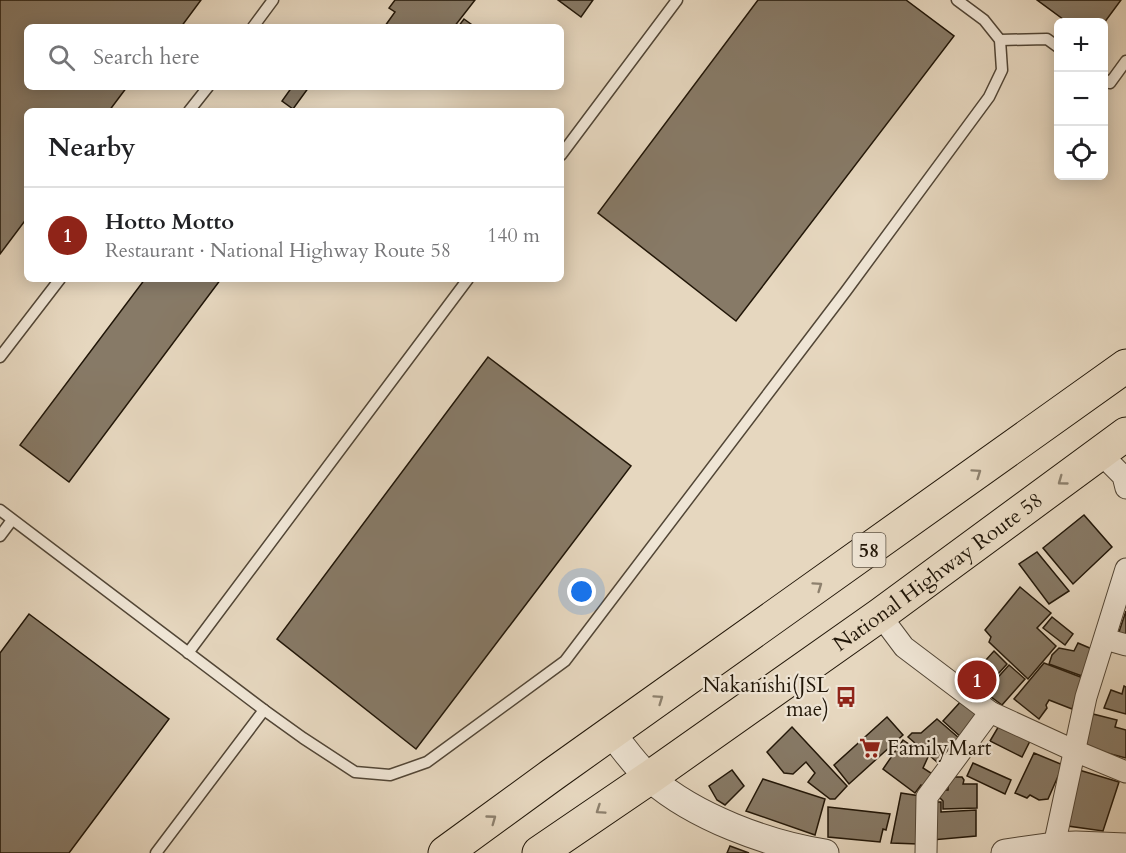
<!DOCTYPE html>
<meta charset="utf-8">
<style>
:root{--surface:#fff;--page:#f2f2f2;--text:#202124;--muted:#757577;--line:#e0e0e0;--accent:#8f2418}
body{margin:0;font-family:Cardo,serif;background:var(--page);color:var(--text)}
.controls{position:absolute;right:18px;top:18px;display:grid;overflow:hidden;border-radius:9px;box-shadow:0 3px 15px #0003}
.controls button{width:54px;height:54px;display:grid;place-items:center;padding:0;border:0;border-bottom:2px solid var(--line);background:var(--surface);color:var(--text);font:30px sans-serif}
.you{position:absolute;left:582px;top:592px;width:21px;height:21px;margin:-15px;border:4px solid #fff;border-radius:50%;background:#1a73e8;box-shadow:0 0 0 9px #1a73e833}
.badge{display:grid;place-items:center;width:39px;height:39px;border-radius:50%;background:var(--accent);color:#fff;font-size:20px;font-weight:700}
.pin{position:absolute;translate:-50% -50%;border:3px solid #fff;box-shadow:0 2px 6px #0006}
.list{margin:0;padding:0;list-style:none}
h2{display:flex;justify-content:space-between;align-items:center;height:78px;margin:0;padding:0 24px;font-size:26px}
h2 small{font-size:20px;font-weight:400;color:var(--muted)}
.list li{display:grid;grid-template-columns:39px 1fr auto;gap:18px;align-items:center;box-sizing:border-box;height:96px;padding:0 24px;border-top:2px solid var(--line)}
.list b{display:block;font-size:22px;white-space:nowrap}
.list p{margin:0;font-size:20px;white-space:nowrap;color:var(--muted)}
.list em{font-size:20px;font-style:normal;color:var(--muted)}
.icon{flex:none;width:33px;height:33px;fill:none;stroke:currentColor;stroke-width:2;stroke-linecap:round;stroke-linejoin:round}
.map{position:relative;flex:none;width:1126px;height:853px;overflow:hidden}
.search{position:absolute;background:var(--surface);box-shadow:0 3px 15px #0003;left:24px;top:24px;width:540px;height:66px;display:flex;align-items:center;gap:15px;box-sizing:border-box;padding:0 21px;border-radius:9px;color:var(--muted);font-size:22px}
.panel{position:absolute;background:var(--surface);box-shadow:0 3px 15px #0003;left:24px;top:108px;width:540px;height:174px;border-radius:9px}
.map>svg:first-child{display:block}
.building{fill:#877a67;stroke:#211608;stroke-width:1.5}
.lines{fill:none;stroke-linecap:round;stroke-linejoin:round}
.service-casing{stroke:#524636;stroke-width:13}
.minor-casing{stroke:#524636;stroke-width:23}
.tertiary-casing{stroke:#524636;stroke-width:29}
.trunk-casing{stroke:#211608;stroke-width:35}
.service{stroke:#efe5d5;stroke-width:10}
.minor{stroke:#efe5d5;stroke-width:21}
.tertiary{stroke:#efe5d5;stroke-width:27}
.trunk{stroke:#e6d7bf;stroke-width:33}
.oneway{stroke:#8d806d}
.labels{text-anchor:middle;stroke-width:4.5;stroke-linejoin:round;paint-order:stroke}
.shield{fill:#efe5d5;stroke:#5f5446;stroke-width:1.5}
.shield-label{font-size:20px;font-weight:bold;fill:#211608}
.street-label{font-size:21px;fill:#211608;stroke:#efe5d5}
.poi-label{font-size:21px;fill:#211608;stroke:#efe5d5;text-anchor:end}
</style>
<div class="map">
<svg width="1126" height="853" viewBox="0 0 1126 853">
<rect width="100%" height="100%" fill="#e6d7bf"/>
<filter id="stains"><feTurbulence type="fractalNoise" baseFrequency=".00333" numOctaves="4"/><feColorMatrix values="0 0 0 0 .2 0 0 0 0 .09 0 0 0 0 .02 0 0 0 .5 -.17"/></filter>
<radialGradient id="worn" r=".72"><stop offset=".6" stop-color="#630" stop-opacity="0"/><stop offset="1" stop-color="#630" stop-opacity=".3"/></radialGradient>
<g class="building">
<polygon points="0,0 201,0 181,27 27,27 27,87 127,87 109,111 27,111 27,218 0,254"/>
<polygon points="395,0 475,0 454,27 386,27 385,26 395,12 389,8"/>
<polygon points="558,0 593,0 581,17"/>
<polygon points="758,0 906,0 954,36 736,321 598,213"/>
<polygon points="1037,0 1121,0 1104,23 1067,22"/>
<polygon points="464,19 475,27 458,27"/>
<polygon points="292,87 309,87 293,109 282,101"/>
<polygon points="145,279 221,279 69,482 20,445"/>
<polygon points="488,357 631,466 416,749 277,639"/>
<polygon points="1084,515 1112,547 1073,584 1043,548"/>
<polygon points="1037,552 1069,591 1049,604 1019,564"/>
<polygon points="1020,587 1051,613 1037,628 1056,646 1028,679 989,642 991,637 985,630"/>
<polygon points="1126,611 1126,638 1118,635"/>
<polygon points="29,614 169,719 69,853 0,853 0,653"/>
<polygon points="1052,617 1073,634 1065,645 1043,628"/>
<polygon points="1078,643 1092,649 1082,676 1049,664 1052,655 1059,648 1074,651"/>
<polygon points="994,651 1007,664 979,695 965,683"/>
<polygon points="1044,663 1083,678 1072,709 1049,700 1046,705 1047,708 1039,719 1014,699"/>
<polygon points="1009,665 1025,679 1002,705 991,697 988,699 983,694"/>
<polygon points="1124,686 1126,687 1126,714 1104,708 1111,690 1122,694"/>
<polygon points="963,699 983,716 962,738 943,721"/>
<polygon points="1093,714 1117,720 1115,727 1126,730 1126,758 1084,747"/>
<polygon points="887,717 903,735 849,784 834,765"/>
<polygon points="937,719 959,738 937,762 908,737 912,733 921,733"/>
<polygon points="1000,724 1030,741 1022,757 990,741"/>
<polygon points="792,727 847,786 835,799 830,799 808,782 815,773 806,762 793,774 784,773 767,752"/>
<polygon points="903,740 928,757 923,768 934,775 927,789 921,785 915,793 883,769"/>
<polygon points="1034,753 1063,765 1048,799 1039,800 1030,795 1027,798 1015,793"/>
<polygon points="973,763 1011,780 1005,794 967,776"/>
<polygon points="732,770 744,786 725,805 717,800 709,786"/>
<polygon points="1079,770 1119,782 1103,831 1068,826"/>
<polygon points="951,777 962,777 964,780 963,784 977,784 977,808 943,809 943,801 939,797 943,790 948,790 948,782"/>
<polygon points="763,779 825,799 815,835 746,811"/>
<polygon points="901,793 920,796 918,844 891,843"/>
<polygon points="933,802 941,802 941,812 976,810 976,836 932,840"/>
<polygon points="828,807 890,814 886,830 883,829 880,842 828,837"/>
<polygon points="730,846 749,853 727,853"/>
</g>
<g class="lines">
<defs>
<g id="service">
<polyline points="253,27 273,0"/>
<polyline points="1000,40 1047,39 1058,47"/>
<polyline points="1104,79 1110,83 1126,61"/>
<polyline points="189,111 208,87"/>
<polyline points="561,155 677,0"/>
<polyline points="0,357 60,279"/>
<polyline points="0,510 264,710 303,738 355,772 390,775 427,762 565,661 846,291 989,97 1002,70 1000,40 984,20 957,0"/>
<polyline points="0,536 12,520"/>
<polyline points="188,653 468,279"/>
<polyline points="156,853 264,710"/>
</g>
<g id="minor">
<polyline points="1100,453 1123,476 1126,488"/>
<polyline points="880,615 904,647 990,712 1075,751 1126,772"/>
<polyline points="1105,639 1126,645"/>
<polyline points="1054,846 1086,697 1126,569"/>
<polyline points="926,853 927,797 990,712"/>
</g>
<g id="tertiary">
<path d="M611,733C624,748 636,767 651,779C695,817 767,844 825,853"/>
<polyline points="1005,853 1054,846 1076,845 1126,847"/>
</g>
<g id="trunk">
<polyline points="445,853 552,775 1126,366"/>
<path id="s1" d="M539,853L649,778L880,615L1126,434"/>
</g>
</defs>
<use href="#service" class="service-casing"/>
<use href="#minor" class="minor-casing"/>
<use href="#tertiary" class="tertiary-casing"/>
<use href="#trunk" class="trunk-casing"/>
<use href="#service" class="service"/>
<use href="#minor" class="minor"/>
<use href="#tertiary" class="tertiary"/>
<use href="#trunk" class="trunk"/>
</g>
<defs><path id="oneway-chevron" d="M-2-3.5L2.5 0L-2 3.5" fill="none" stroke-width="1.6" stroke-linecap="round" stroke-linejoin="round" transform="scale(1.5)"/></defs>
<g class="oneway">
<use href="#oneway-chevron" transform="translate(977 473) rotate(-35)"/>
<use href="#oneway-chevron" transform="translate(1062 481) rotate(144)"/>
<use href="#oneway-chevron" transform="translate(818 586) rotate(-35)"/>
<use href="#oneway-chevron" transform="translate(659 699) rotate(-35)"/>
<use href="#oneway-chevron" transform="translate(600 810) rotate(146)"/>
<use href="#oneway-chevron" transform="translate(492 819) rotate(-36)"/>
</g>
<defs>
<symbol id="bus-bare" viewBox="-9 -9 18 18"><path d="M-5-6H5V4H4V6H2V4H-2V6H-4V4H-5ZM-3.5-4V0h7V-4ZM-3.5 1.2v1.5H-2V1.2ZM2 1.2v1.5H3.5V1.2Z" fill="#8f2418" stroke="#efe5d5" stroke-width="2.5" paint-order="stroke"/></symbol>
<symbol id="supermarket-bare" viewBox="-9 -9 18 18"><path d="M-6-5.5h2.5l.6 2H6L4.5 2H-2.5L-4.4-4H-6ZM-1.5 3.2a1.3 1.3 0 1 0 .1 0ZM3 3.2a1.3 1.3 0 1 0 .1 0Z" fill="#8f2418" stroke="#efe5d5" stroke-width="2.5" paint-order="stroke"/></symbol>
</defs>
<g fill-rule="evenodd">
<use href="#bus-bare" x="831" y="682" width="30" height="30"/>
<use href="#supermarket-bare" x="855" y="733" width="30" height="30"/>
</g>
<g class="labels">
<rect class="shield" x="852.5" y="533" width="33" height="34" rx="4.5"/>
<g class="shield-label">
<text x="869" y="557">58</text>
</g>
<g class="street-label">
<text dy="7" stroke="none"><textPath href="#s1" startOffset="488">National Highway Route 58</textPath></text>
</g>
<g class="poi-label">
<text x="829" y="692">Nakanishi(JSL<tspan x="829" dy="24">mae)</tspan></text>
<text x="887" y="755" text-anchor="start">FamilyMart</text>
</g>
</g>
<rect width="100%" height="100%" filter="url(#stains)"/>
<rect width="100%" height="100%" fill="url(#worn)"/>
</svg>
<div class="controls">
<button>+</button>
<button>−</button>
<button><svg class="icon" aria-label="locate" viewBox="0 0 24 24"><circle cx="12" cy="12" r="6"/><path d="M12 2v4M12 18v4M2 12h4M18 12h4"/></svg></button>
</div>
<div class="you"></div>
<div class="pin badge" style="left:977px;top:680px">1</div>
<div class="search"><svg class="icon" aria-label="search" viewBox="0 0 24 24"><circle cx="10" cy="10" r="6"/><path d="M15 15l6 6"/></svg>Search here</div>
<section class="panel">
<h2>Nearby<small></small></h2>
<ul class="list">
<li><span class="badge">1</span><div><b>Hotto Motto</b><p>Restaurant · National Highway Route 58</p></div><em>140 m</em></li>
</ul>
</section>
</div>
